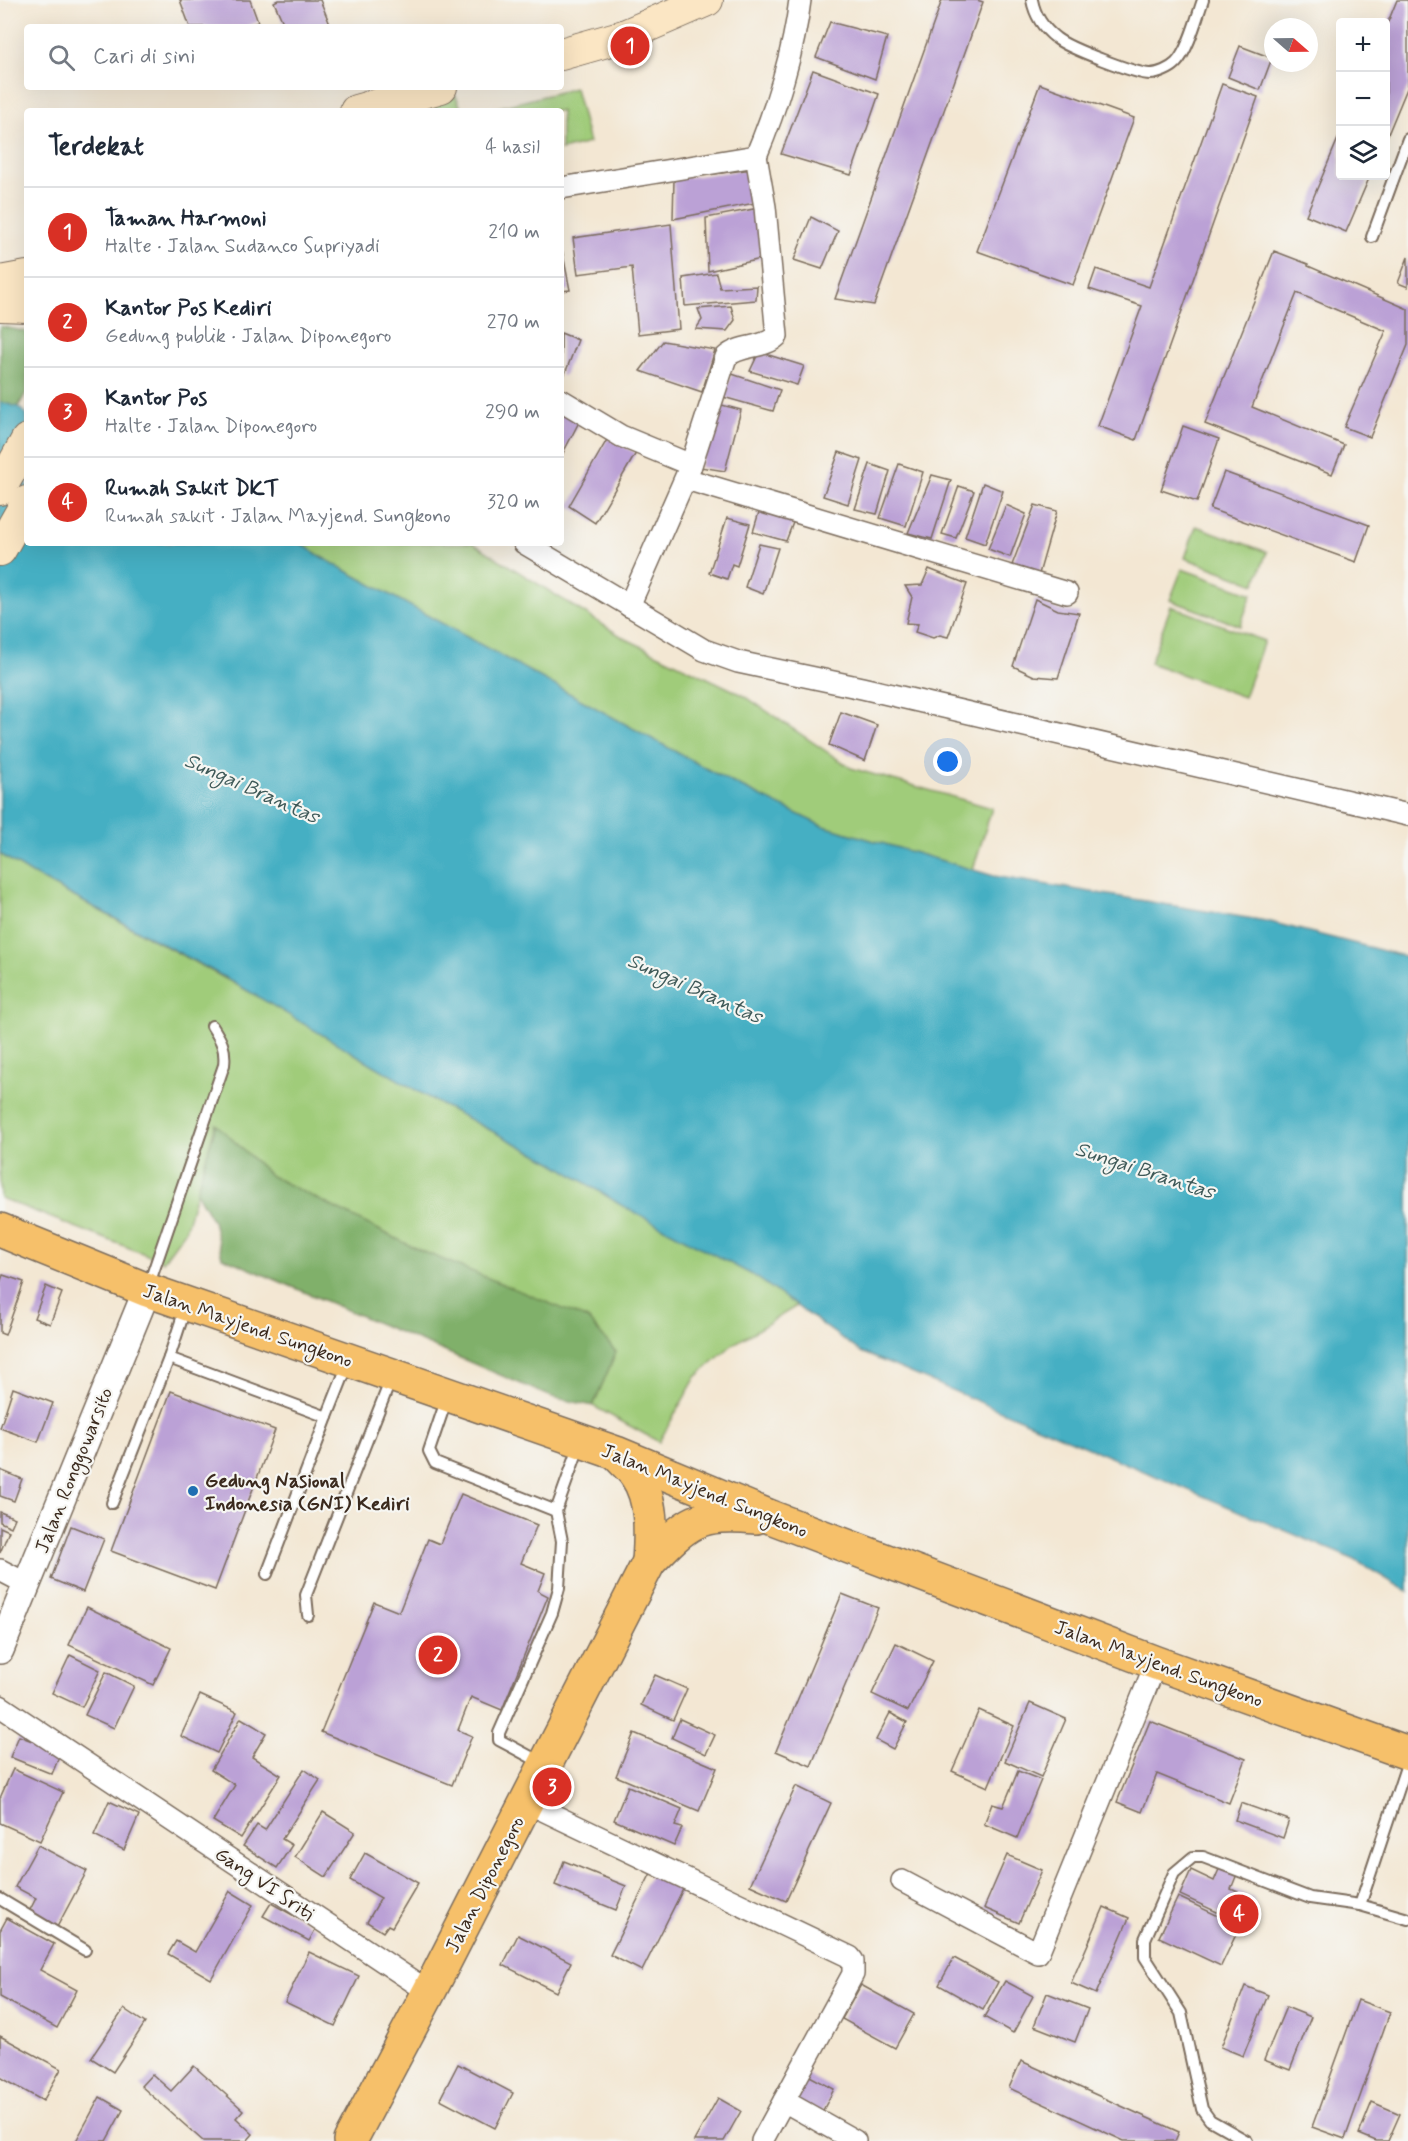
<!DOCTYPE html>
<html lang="id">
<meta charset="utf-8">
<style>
:root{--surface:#fff;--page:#f2f2f3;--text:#1f2937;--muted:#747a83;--line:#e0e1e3;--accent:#d93025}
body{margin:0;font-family:Mynerve,sans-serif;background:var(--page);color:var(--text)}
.controls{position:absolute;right:18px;top:18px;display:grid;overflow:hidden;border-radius:6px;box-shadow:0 6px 24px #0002}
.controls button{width:54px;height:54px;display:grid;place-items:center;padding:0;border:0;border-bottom:2px solid var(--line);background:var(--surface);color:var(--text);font:30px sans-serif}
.compass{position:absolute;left:1264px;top:18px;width:54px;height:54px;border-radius:50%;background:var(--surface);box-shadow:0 6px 24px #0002;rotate:110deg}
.you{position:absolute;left:948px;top:762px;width:21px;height:21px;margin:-15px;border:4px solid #fff;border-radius:50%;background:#1a73e8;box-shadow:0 0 0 9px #1a73e833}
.badge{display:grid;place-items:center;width:39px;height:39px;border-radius:50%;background:var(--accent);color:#fff;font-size:20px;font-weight:700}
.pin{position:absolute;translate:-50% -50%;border:3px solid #fff;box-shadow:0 2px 6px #0006}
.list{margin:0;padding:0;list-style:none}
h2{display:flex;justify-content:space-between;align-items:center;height:78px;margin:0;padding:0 24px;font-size:26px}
h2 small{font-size:20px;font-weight:400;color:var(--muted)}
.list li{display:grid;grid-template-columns:39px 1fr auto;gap:18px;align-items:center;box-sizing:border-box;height:90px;padding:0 24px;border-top:2px solid var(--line)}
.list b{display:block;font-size:22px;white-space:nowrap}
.list p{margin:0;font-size:20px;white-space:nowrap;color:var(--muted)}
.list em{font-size:20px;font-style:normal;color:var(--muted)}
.icon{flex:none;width:33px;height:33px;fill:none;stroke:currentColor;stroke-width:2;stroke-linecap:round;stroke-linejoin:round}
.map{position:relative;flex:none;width:1408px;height:2141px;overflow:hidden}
.search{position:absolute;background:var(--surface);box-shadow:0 6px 24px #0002;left:24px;top:24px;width:540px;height:66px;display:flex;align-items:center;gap:15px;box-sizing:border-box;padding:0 21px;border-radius:6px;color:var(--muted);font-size:22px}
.panel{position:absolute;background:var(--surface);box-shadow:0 6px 24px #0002;left:24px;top:108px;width:540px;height:438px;border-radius:6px}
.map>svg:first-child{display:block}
.green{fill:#a0cc7a;stroke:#6e7b4c;stroke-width:1.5}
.forest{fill:#80b06a;stroke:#5e6d44;stroke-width:1.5}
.water{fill:#45afc3;stroke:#406c70;stroke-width:1.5}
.building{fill:#bba1d6}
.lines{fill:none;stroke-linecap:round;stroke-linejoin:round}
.service-casing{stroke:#7b6c5d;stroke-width:14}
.minor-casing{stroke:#7b6c5d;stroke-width:24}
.tertiary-casing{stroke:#7b6c5d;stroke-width:30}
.secondary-casing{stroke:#7b6c5d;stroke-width:34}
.primary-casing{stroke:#7b6c5d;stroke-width:36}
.service{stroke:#fff;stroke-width:10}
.minor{stroke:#fff;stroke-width:21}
.tertiary{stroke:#fff;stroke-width:27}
.secondary{stroke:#fbe6c4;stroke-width:32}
.primary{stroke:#f6c06b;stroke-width:33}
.poi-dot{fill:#1f6fb2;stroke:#f6f6f2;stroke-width:2}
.labels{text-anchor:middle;stroke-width:4.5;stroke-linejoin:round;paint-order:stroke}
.street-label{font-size:20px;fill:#3b2a1e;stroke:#f6f6f2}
.poi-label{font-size:20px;font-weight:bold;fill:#3b2a1e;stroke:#f6f6f2;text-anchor:start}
.water-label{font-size:21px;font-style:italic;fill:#3e5958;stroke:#f6f6f2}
</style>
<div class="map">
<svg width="1408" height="2141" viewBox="0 0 1408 2141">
<rect width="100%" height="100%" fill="#f6f6f2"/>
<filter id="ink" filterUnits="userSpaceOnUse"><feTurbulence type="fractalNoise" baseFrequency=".0167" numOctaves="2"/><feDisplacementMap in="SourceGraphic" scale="12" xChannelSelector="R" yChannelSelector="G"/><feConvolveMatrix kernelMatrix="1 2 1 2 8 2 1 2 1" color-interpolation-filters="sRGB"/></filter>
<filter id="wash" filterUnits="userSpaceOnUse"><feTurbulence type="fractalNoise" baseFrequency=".008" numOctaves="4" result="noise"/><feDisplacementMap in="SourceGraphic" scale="24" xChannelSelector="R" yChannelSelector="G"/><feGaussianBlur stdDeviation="1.35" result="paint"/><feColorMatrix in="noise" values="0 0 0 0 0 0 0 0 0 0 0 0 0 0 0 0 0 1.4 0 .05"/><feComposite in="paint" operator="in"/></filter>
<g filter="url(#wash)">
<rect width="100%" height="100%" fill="#f3e7d3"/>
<g class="green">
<polygon points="575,88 589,143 561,150 561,111 485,111"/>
<polygon points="456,96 462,111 411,111"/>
<polygon points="1196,526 1267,552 1255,584 1185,558"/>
<polygon points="300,543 473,543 624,638 743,695 851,768 992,808 973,870 820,825 727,780 323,558"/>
<polygon points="1182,569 1252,594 1240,626 1170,600"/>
<polygon points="1171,606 1264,641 1244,697 1150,663"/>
<polygon points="0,854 32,874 259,997 438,1103 552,1162 756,1277 797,1306 732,1345 696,1377 659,1442 593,1406 616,1352 271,1176 216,1125 185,1231 163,1261 0,1198"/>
</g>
<g class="forest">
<polygon points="0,326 27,332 27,391 18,407 0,402"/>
<polygon points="216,1124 271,1176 417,1249 588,1319 616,1352 593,1406 552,1397 222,1257 213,1221 196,1192"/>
</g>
<polygon class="water" points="0,402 18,407 27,414 27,543 300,543 323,558 727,780 820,825 994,876 1266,921 1408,957 1408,1592 1355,1560 861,1352 756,1277 621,1205 552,1162 438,1103 226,978 32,874 0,854"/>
<g id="blocks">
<g class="building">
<polygon points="180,0 250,0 258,22 245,27 190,27"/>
<polygon points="278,0 320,0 331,27 285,27 274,2"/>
<polygon points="942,0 977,0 983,2 874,305 835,299"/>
<polygon points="1397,0 1408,0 1408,86 1386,139 1386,27"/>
<polygon points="830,22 887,37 875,79 816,57"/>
<polygon points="1240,46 1272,58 1260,90 1228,77"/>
<polygon points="813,70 879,94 851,175 781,154"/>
<polygon points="1040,84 1134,118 1073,285 977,251"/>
<polygon points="1222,84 1258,97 1136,440 1098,426 1142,306 1089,289 1096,269 1149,287"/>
<polygon points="1340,134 1340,176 1370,176 1346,232 1306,215"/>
<polygon points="753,169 760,202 673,219 674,179"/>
<polygon points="759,208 761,259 708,271 706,218"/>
<polygon points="811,217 838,231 822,269 794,260"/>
<polygon points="671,224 679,329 638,334 632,267 578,274 573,238"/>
<polygon points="561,244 570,290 561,291"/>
<polygon points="1274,251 1308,264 1308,266 1408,309 1408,345 1370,437 1344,427 1386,331 1297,293 1252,407 1344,445 1332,474 1205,424"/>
<polygon points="1408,257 1408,287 1398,283"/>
<polygon points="716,273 720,288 757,286 756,300 685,306 683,278"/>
<polygon points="731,306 735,320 727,331 696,329 702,320 698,309"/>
<polygon points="561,333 578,340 564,376 561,375"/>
<polygon points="663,341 715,350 702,392 640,371"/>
<polygon points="759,352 804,366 797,385 750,371"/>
<polygon points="732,374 780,390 773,411 723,397"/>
<polygon points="718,404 741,410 725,471 700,467"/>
<polygon points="561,410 580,420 561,457"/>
<polygon points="1183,426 1219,439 1197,502 1161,490"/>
<polygon points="608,438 636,453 595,523 569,506"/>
<polygon points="839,452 862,460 848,504 823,496"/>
<polygon points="870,464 890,471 877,514 855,509"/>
<polygon points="899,464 923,472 906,526 880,518"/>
<polygon points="1224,472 1369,525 1356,562 1210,509"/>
<polygon points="932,475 951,480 932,539 908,533"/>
<polygon points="983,483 1003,491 985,544 965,537"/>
<polygon points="959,486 974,491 956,538 942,534"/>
<polygon points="1006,505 1026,514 1010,557 988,549"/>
<polygon points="1035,505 1057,511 1039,574 1012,565"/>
<polygon points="759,512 794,520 786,541 753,532"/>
<polygon points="727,518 750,524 737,566 732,564 727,579 709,573"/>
<polygon points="759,544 778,548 763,594 745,587"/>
<polygon points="929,569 967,584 948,637 940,635 933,638 915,632 918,624 906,623 912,597 905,586 922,585"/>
<polygon points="1035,599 1058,610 1079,613 1058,678 1034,676 1013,666"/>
<polygon points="841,712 877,725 865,761 829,745"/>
<polygon points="3,1275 24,1282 5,1335 0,1333 0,1283"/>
<polygon points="46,1286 62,1293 50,1324 34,1318"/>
<polygon points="13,1388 53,1403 38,1442 0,1428"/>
<polygon points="171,1391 275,1430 215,1590 111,1551"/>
<polygon points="0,1470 22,1479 14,1501 0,1496"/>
<polygon points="461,1494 537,1525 521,1563 545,1573 538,1591 548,1596 502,1710 471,1697 458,1730 472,1736 452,1785 321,1732 374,1602 399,1612 428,1539 440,1544"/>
<polygon points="0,1512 15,1518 11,1527 0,1522"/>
<polygon points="71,1526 104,1539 83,1592 51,1579"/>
<polygon points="0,1527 9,1531 0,1553"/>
<polygon points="842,1594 878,1608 811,1766 776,1751"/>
<polygon points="87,1607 171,1648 153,1685 69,1645"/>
<polygon points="896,1643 933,1661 908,1711 872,1694"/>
<polygon points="70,1655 100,1670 82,1707 52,1693"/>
<polygon points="106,1672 134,1686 114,1728 85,1715"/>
<polygon points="655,1675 687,1689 673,1720 641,1705"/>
<polygon points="200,1695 237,1712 217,1753 181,1736"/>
<polygon points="1030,1703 1066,1719 1041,1777 1005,1761"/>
<polygon points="979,1710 1014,1726 988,1787 952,1771"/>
<polygon points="890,1713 907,1722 893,1749 876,1740"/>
<polygon points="241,1718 266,1733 252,1757 281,1775 241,1838 213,1821 235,1785 211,1770"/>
<polygon points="680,1719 715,1735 706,1754 672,1738"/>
<polygon points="1150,1721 1246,1759 1229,1803 1157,1774 1142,1812 1117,1802"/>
<polygon points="634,1733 717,1768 699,1811 616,1776"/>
<polygon points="19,1736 61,1752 52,1774 10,1757"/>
<polygon points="13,1769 63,1792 40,1841 0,1823 0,1798"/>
<polygon points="304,1769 320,1780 282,1839 292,1845 277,1868 243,1846 257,1825 265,1830"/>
<polygon points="1018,1771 1041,1780 1017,1838 984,1824 992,1804 1003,1807"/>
<polygon points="628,1786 682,1809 675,1826 682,1828 674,1846 614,1820"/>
<polygon points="796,1786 831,1803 786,1901 750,1885"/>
<polygon points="109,1801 139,1815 124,1850 94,1835"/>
<polygon points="1241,1803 1289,1820 1283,1838 1235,1820"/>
<polygon points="323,1812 355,1832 326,1877 295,1857"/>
<polygon points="38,1845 87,1871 57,1927 29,1912 36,1898 15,1887"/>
<polygon points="365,1853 418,1883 392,1927 388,1925 383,1932 367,1922 381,1898 350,1880"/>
<polygon points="1007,1855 1042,1870 1019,1923 984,1908"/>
<polygon points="564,1861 626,1886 616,1910 555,1885"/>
<polygon points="1220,1867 1237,1874 1231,1889 1254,1899 1243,1924 1180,1895 1191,1870 1214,1881"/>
<polygon points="652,1871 684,1887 642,1971 610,1955"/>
<polygon points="230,1891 253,1905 211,1979 168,1954 176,1941 195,1952"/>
<polygon points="1178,1897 1240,1926 1221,1966 1159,1937"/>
<polygon points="271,1903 316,1928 309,1941 263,1916"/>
<polygon points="1104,1907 1129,1918 1096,1994 1071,1983"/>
<polygon points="7,1918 54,1944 40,1970 77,1990 57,2028 0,1997 0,1931"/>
<polygon points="518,1935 571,1962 556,1992 503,1965"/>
<polygon points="309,1952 359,1976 335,2026 285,2002"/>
<polygon points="954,1958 998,1982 983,2010 939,1985"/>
<polygon points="1005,1981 1033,1996 1013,2033 984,2017"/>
<polygon points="861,1985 914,2014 895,2048 842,2019"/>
<polygon points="1245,1986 1268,1995 1243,2056 1221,2047"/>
<polygon points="1047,1993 1088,2009 1075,2042 1034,2026"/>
<polygon points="1358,2000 1390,2012 1345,2139 1312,2127"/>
<polygon points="1286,2007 1311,2017 1290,2070 1264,2060"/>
<polygon points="124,2009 145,2023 113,2072 91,2058"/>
<polygon points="0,2036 61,2069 43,2101 0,2077"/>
<polygon points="1021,2061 1179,2132 1175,2141 1124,2141 1009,2088"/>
<polygon points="458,2064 513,2093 495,2128 440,2099"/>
<polygon points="194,2066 243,2110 236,2118 253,2134 247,2141 203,2141 141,2086 152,2074 171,2091"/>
<polygon points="806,2074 834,2089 820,2116 792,2102"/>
<polygon points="100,2097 123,2110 106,2141 76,2141"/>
<polygon points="718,2098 741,2111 724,2141 694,2141"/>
<polygon points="1372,2102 1400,2114 1388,2141 1376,2141 1359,2134"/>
</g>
</g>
</g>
<g filter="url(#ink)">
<use href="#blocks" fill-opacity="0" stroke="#7b6c5d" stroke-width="1.5"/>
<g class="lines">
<defs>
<g id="service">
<path d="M1032,0C1035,16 1043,28 1056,38C1068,48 1136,74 1150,74C1158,74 1170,69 1176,63C1188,51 1197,17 1203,0"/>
<polyline points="1372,237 1408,139"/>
<path d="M148,1287L224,1065C226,1048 221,1040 212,1026"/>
<polyline points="186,1306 169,1358 327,1417 348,1364"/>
<polyline points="447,1398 429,1451 435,1463 556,1511"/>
<polyline points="112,1503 169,1358"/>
<polyline points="267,1574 327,1417"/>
<polyline points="308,1615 306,1595 391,1379"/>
<polyline points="542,1763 499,1740 499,1733 552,1613 559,1588 562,1541 556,1511 580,1444"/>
<polyline points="0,1899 85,1950"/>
<polyline points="1360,1905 1408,1761"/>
<polyline points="1247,2141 1210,2120 1202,2109 1181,2013 1145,1957 1145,1939 1174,1873 1193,1857 1203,1857 1310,1898 1360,1905 1408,1919"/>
</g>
<g id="minor">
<path d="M561,188L756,156C776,109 794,51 800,0"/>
<polyline points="561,400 621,436 691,465"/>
<polyline points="686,479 1067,593"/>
<polyline points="524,543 704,650 738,662 862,688 1408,815"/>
<path d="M629,606L691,465L726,357C740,344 764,349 777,336L765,207L756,156"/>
<polyline points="0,1570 27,1584"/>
<polyline points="0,1706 429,1992"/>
<polyline points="526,1802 850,1957 853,1961 853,1974 762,2141"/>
<polyline points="902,1881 1038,1953 1156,1663"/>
<polyline points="784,2101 855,2141"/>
</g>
<polyline id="tertiary" points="0,1650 147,1290"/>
<g id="secondary">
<polyline points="561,54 624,36 707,0"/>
<polyline points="356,111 441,87"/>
<polyline points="0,282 27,277"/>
<polyline points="0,305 27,306"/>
<polyline points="0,489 27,440"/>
<polyline points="0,550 27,502"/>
</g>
<g id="primary">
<polyline points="0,1230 147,1290 616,1453 773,1518 1156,1663 1408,1753"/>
<path d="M617,1454C623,1461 631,1467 636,1475C653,1499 651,1534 649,1562"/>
<path d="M350,2141L429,1992L649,1562C688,1521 698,1512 756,1517"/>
</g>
</defs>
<use href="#service" class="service-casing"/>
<use href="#minor" class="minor-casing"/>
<use href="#tertiary" class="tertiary-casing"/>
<use href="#secondary" class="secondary-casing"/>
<use href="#primary" class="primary-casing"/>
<use href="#service" class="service"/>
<use href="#minor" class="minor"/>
<use href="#tertiary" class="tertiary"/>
<use href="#secondary" class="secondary"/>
<use href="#primary" class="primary"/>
</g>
</g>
<circle class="poi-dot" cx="193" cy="1491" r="6"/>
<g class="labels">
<g class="street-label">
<text transform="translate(248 1325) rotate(19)" y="7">Jalan Mayjend. Sungkono</text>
<text transform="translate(73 1470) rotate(-68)" y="7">Jalan Ronggowarsito</text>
<text transform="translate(705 1490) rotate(22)" y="7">Jalan Mayjend. Sungkono</text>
<text transform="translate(1159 1663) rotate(20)" y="7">Jalan Mayjend. Sungkono</text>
<text transform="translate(265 1883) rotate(34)" y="7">Gang VI Sriti</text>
<text transform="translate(484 1884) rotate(-63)" y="7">Jalan Diponegoro</text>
</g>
<g class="poi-label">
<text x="205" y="1487">Gedung Nasional<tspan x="205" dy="23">Indonesia (GNI) Kediri</tspan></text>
</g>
<g class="water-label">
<text transform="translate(252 788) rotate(24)" y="7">Sungai Brantas</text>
<text transform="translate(695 988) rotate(24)" y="7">Sungai Brantas</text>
<text transform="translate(1145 1170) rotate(18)" y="7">Sungai Brantas</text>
</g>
</g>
</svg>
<div class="controls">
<button>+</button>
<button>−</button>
<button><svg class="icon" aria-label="layers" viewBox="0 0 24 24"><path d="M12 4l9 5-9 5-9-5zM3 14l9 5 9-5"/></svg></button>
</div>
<svg class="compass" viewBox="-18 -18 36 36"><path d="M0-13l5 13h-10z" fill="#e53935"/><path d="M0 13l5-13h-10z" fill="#747a83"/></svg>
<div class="you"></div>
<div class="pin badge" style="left:630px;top:46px">1</div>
<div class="pin badge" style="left:438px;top:1655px">2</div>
<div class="pin badge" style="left:552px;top:1787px">3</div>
<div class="pin badge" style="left:1239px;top:1914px">4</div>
<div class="search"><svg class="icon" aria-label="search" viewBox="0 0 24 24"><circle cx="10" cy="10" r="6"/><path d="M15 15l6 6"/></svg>Cari di sini</div>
<section class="panel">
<h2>Terdekat<small>4 hasil</small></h2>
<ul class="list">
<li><span class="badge">1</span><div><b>Taman Harmoni</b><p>Halte · Jalan Sudanco Supriyadi</p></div><em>210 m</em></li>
<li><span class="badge">2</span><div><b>Kantor Pos Kediri</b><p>Gedung publik · Jalan Diponegoro</p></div><em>270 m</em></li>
<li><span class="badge">3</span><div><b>Kantor Pos</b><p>Halte · Jalan Diponegoro</p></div><em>290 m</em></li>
<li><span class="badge">4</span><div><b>Rumah Sakit DKT</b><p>Rumah sakit · Jalan Mayjend. Sungkono</p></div><em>320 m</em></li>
</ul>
</section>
</div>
